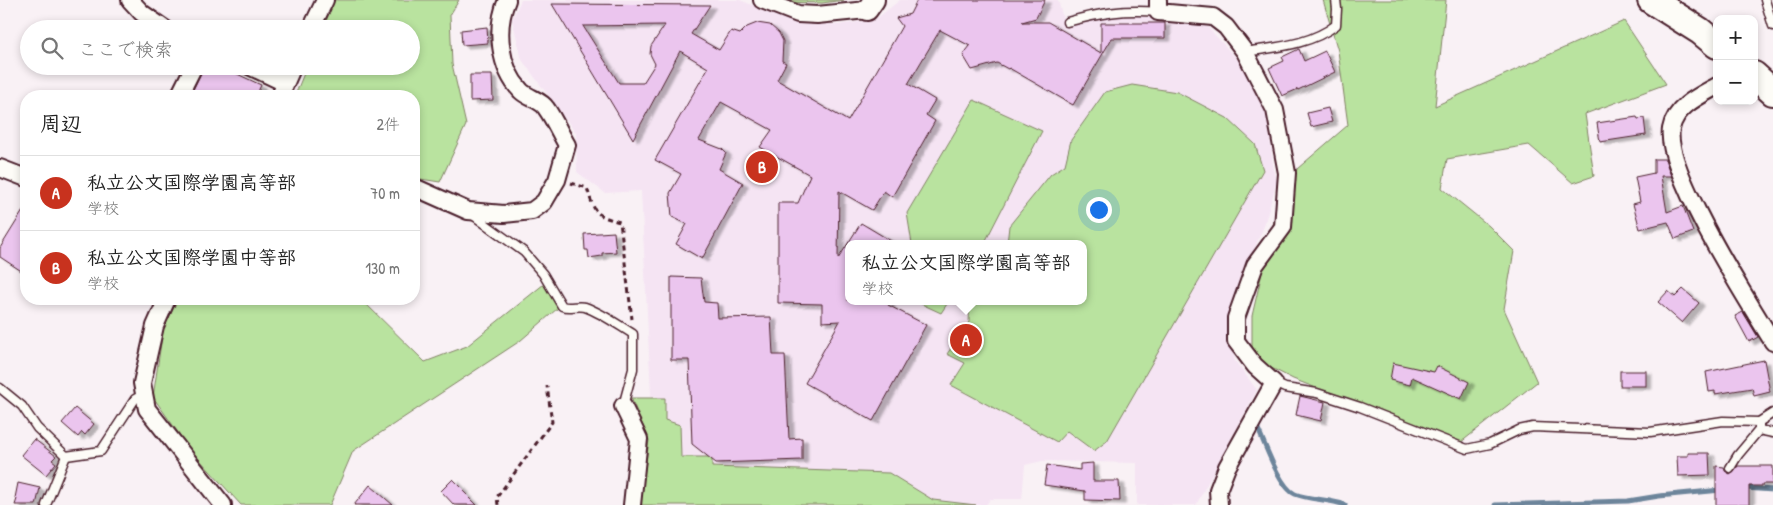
<!DOCTYPE html>
<html lang="ja">
<meta charset="utf-8">
<style>
:root{--surface:#fff;--page:#f2f2f2;--text:#222;--muted:#767676;--line:#e0e0e0;--accent:#c8321e}
body{margin:0;font-family:"Patrick Hand","Klee One",sans-serif;background:var(--page);color:var(--text)}
.controls{position:absolute;right:15px;top:15px;display:grid;overflow:hidden;border-radius:10px;box-shadow:0 2px 8px #0003}
.controls button{width:45px;height:45px;display:grid;place-items:center;padding:0;border:0;border-bottom:1px solid var(--line);background:var(--surface);color:var(--text);font:25px sans-serif}
.you{position:absolute;left:1098px;top:209px;width:18px;height:18px;margin:-12px;border:4px solid #fff;border-radius:50%;background:#1a73e8;box-shadow:0 0 0 8px #1a73e833}
.badge{display:grid;place-items:center;width:32px;height:32px;border-radius:50%;background:var(--accent);color:#fff;font-size:16px;font-weight:700}
.pin{position:absolute;translate:-50% -50%;border:2px solid #fff;box-shadow:0 1px 5px #0006}
.popup{position:absolute;left:845px;top:240px;width:242px;height:65px;box-sizing:border-box;display:grid;place-content:center;border-radius:10px;background:var(--surface);filter:drop-shadow(0 1px 4px #0005);font-size:16px;white-space:nowrap;color:var(--muted)}
.popup b{font-size:19px;color:var(--text)}
.popup::after{content:'';position:absolute;left:50%;top:100%;margin-left:-10px;border:10px solid transparent;border-top-color:var(--surface)}
.list{margin:0;padding:0;list-style:none}
h2{display:flex;justify-content:space-between;align-items:center;height:65px;margin:0;padding:0 20px;font-size:21px}
h2 small{font-size:16px;font-weight:400;color:var(--muted)}
.list li{display:grid;grid-template-columns:32px 1fr auto;gap:15px;align-items:center;box-sizing:border-box;height:75px;padding:0 20px;border-top:1px solid var(--line)}
.list b{display:block;font-size:19px;white-space:nowrap}
.list p{margin:0;font-size:16px;white-space:nowrap;color:var(--muted)}
.list em{font-size:16px;font-style:normal;color:var(--muted)}
.icon{flex:none;width:28px;height:28px;fill:none;stroke:currentColor;stroke-width:2;stroke-linecap:round;stroke-linejoin:round}
.map{position:relative;flex:none;width:1773px;height:505px;overflow:hidden}
.search{position:absolute;background:var(--surface);box-shadow:0 2px 8px #0003;left:20px;top:20px;width:400px;height:55px;display:flex;align-items:center;gap:12px;box-sizing:border-box;padding:0 18px;border-radius:28px;color:var(--muted);font-size:19px}
.panel{position:absolute;background:var(--surface);box-shadow:0 2px 8px #0003;left:20px;top:90px;width:400px;height:215px;border-radius:20px}
.map>svg:first-child{display:block}
.built{fill:#f5e4f3;fill-rule:evenodd}
.green{fill:#b9e39f;stroke:#828165}
.lines{fill:none;stroke-linecap:round;stroke-linejoin:round}
.stream{stroke:#6d859b;stroke-width:5}
.building{fill:#ebc5ee;stroke:#4a1f2b;fill-rule:evenodd;filter:url(#shadow)}
.service-casing{stroke:#4a1f2b;stroke-width:11}
.minor-casing{stroke:#4a1f2b;stroke-width:20}
.tertiary-casing{stroke:#4a1f2b;stroke-width:24}
.primary-casing{stroke:#4a1f2b;stroke-width:30}
.path{stroke:#4a1f2b;stroke-width:3;stroke-dasharray:5 4;stroke-linecap:butt}
.service{stroke:#fdfcf7;stroke-width:8}
.minor{stroke:#fdfcf7;stroke-width:16}
.tertiary{stroke:#fdfcf7;stroke-width:20}
.primary{stroke:#fdfcf7;stroke-width:26}
</style>
<div class="map">
<svg width="1773" height="505" viewBox="0 0 1773 505">
<defs>
<filter id="shadow"><feDropShadow dx="5.5" dy="3" stdDeviation="1" flood-color="#0004"/></filter>
</defs>
<rect width="100%" height="100%" fill="#f9f1f5"/>
<filter id="ink" filterUnits="userSpaceOnUse"><feTurbulence type="fractalNoise" baseFrequency=".02" numOctaves="2"/><feDisplacementMap in="SourceGraphic" scale="10" xChannelSelector="R" yChannelSelector="G"/><feConvolveMatrix kernelMatrix="1 2 1 2 8 2 1 2 1" color-interpolation-filters="sRGB"/></filter>
<g filter="url(#ink)">
<path class="built" d="M521,0H740L769,12L837,25L876,19L900,0H1058L1065,26L1084,21L1120,15L1203,22L1247,70L1267,112L1273,165L1277,181L1264,226L1231,303L1228,329L1235,361L1257,390L1196,505H1137V463L1042,461L1025,465L1022,499H990L986,505H920L655,475L641,191L605,193L577,172L576,133L522,60L512,19ZM848,244H1084V301H848Z"/>
<g class="green">
<polygon points="327,0 459,0 450,15 452,64 466,125 440,182 414,178 414,96 297,96 296,93 307,66 411,66 411,29 323,29 332,6"/>
<polygon points="773,0 844,0 822,3 778,2"/>
<polygon points="1323,0 1446,0 1435,106 1624,21 1666,84 1585,114 1594,176 1573,183 1529,145 1447,159 1442,188 1489,226 1514,251 1504,309 1537,382 1460,443 1293,379 1252,358 1252,316 1274,221 1297,169 1348,125 1338,51"/>
<polygon points="1132,85 1177,92 1227,118 1255,144 1263,170 1107,441 1094,451 1067,431 1057,442 951,385 965,363 947,354 969,322 970,301 1084,301 1084,244 1007,244 1009,226 1051,174 1065,165 1071,140 1105,92"/>
<polygon points="974,100 1042,131 984,244 912,244 907,213"/>
<polygon points="544,284 558,308 520,341 353,451 330,505 241,505 189,448 153,397 163,330 178,299 361,299 425,362 467,346"/>
<polygon points="915,301 949,301 941,313"/>
<polygon points="631,398 665,398 665,420 680,425 681,457 712,457 712,467 889,473 933,500 976,505 640,505 649,440"/>
</g>
<g class="lines">
<g class="stream">
<path d="M1258,429C1265,444 1280,488 1295,494C1310,500 1329,499 1345,505"/>
<polyline points="1745,488 1773,490"/>
<polyline points="1495,505 1628,501 1659,496 1721,490"/>
</g>
</g>
<g class="building">
<path d="M917,0H1045L1036,18L1022,22H1048L1101,53V23H1165V38H1112L1073,105L1009,68L1008,69L997,63L972,70L963,55L970,46L940,30L908,84L935,100L926,115L935,121L892,197L884,191L872,210L839,191L838,259L861,223L896,244H848V301H890L888,305L926,325L873,421L805,383L840,321L822,322V304L778,303V203H798L810,175L760,147L772,130L721,102L699,140L722,149L726,153L719,169L743,183L702,259L676,244L687,224L672,217L670,193L681,174L655,160L708,68L680,51L633,139L552,4L710,5L691,34L719,50L731,31L740,34L747,27L757,23L770,25L779,33L783,41L782,61L786,63L777,80L848,121L902,26L896,18L910,14ZM665,25L651,46L650,54L655,64L643,83H619L583,26Z"/>
<polygon points="487,27 488,43 462,45 461,30"/>
<polygon points="1299,49 1304,61 1325,51 1335,72 1298,90 1298,89 1282,96 1269,68 1284,61 1282,57"/>
<polygon points="204,66 220,66 261,85 256,96 190,96"/>
<polygon points="470,75 492,75 493,100 470,101"/>
<polygon points="1328,108 1332,122 1311,127 1307,113"/>
<polygon points="1637,117 1638,119 1644,118 1646,135 1600,142 1597,123"/>
<polygon points="1654,159 1665,159 1671,176 1661,176 1667,212 1683,206 1693,232 1675,239 1668,222 1640,229 1633,204 1640,202 1635,177 1654,173"/>
<polygon points="26,206 26,274 0,257 0,248"/>
<polygon points="614,232 616,252 602,253 602,256 589,258 588,250 585,250 584,234"/>
<polygon points="671,277 701,278 704,302 717,303 718,318 771,317 773,355 785,355 789,439 802,438 802,460 716,463 692,444 689,360 671,360"/>
<polygon points="1683,289 1699,303 1682,323 1658,302 1668,291 1675,297"/>
<polygon points="1743,312 1758,337 1749,342 1735,316"/>
<polygon points="1764,360 1770,392 1754,396 1752,388 1715,394 1715,391 1709,392 1706,372"/>
<polygon points="1393,363 1434,372 1437,366 1469,382 1461,399 1412,377 1410,385 1390,380"/>
<rect x="1620" y="371" width="26" height="15"/>
<polygon points="1300,396 1325,402 1321,421 1296,415"/>
<polygon points="75,408 94,424 85,435 82,432 78,437 62,423"/>
<polygon points="34,439 56,456 52,460 56,463 46,475 21,455"/>
<polygon points="1688,453 1709,453 1710,475 1678,476 1677,456 1688,456"/>
<polygon points="1093,463 1093,481 1119,481 1120,501 1085,500 1085,491 1044,485 1047,465 1080,470 1080,464"/>
<polygon points="1716,466 1724,467 1725,471 1730,474 1734,471 1738,466 1773,466 1773,484 1762,484 1762,486 1749,486 1749,505 1716,505"/>
<polygon points="453,479 464,490 463,491 477,505 454,505 441,491"/>
<polygon points="18,483 40,488 36,505 15,505 17,499 15,498"/>
<polygon points="370,485 393,505 354,505"/>
</g>
<g class="lines">
<defs>
<g id="service">
<polyline points="1765,0 1773,26"/>
<path d="M1067,22C1100,13 1124,9 1158,12"/>
<path d="M1245,52C1277,47 1310,45 1336,25L1337,9L1336,0"/>
<path d="M473,215L524,252L543,274L562,306C569,309 577,305 585,307C602,313 618,325 633,334V369L623,406"/>
<polyline points="1274,383 1285,388 1317,393 1360,407 1467,449 1490,444 1519,430 1533,427 1650,432 1723,421 1759,422 1773,413"/>
<polyline points="0,388 22,406 37,428 66,456"/>
<polyline points="1759,430 1773,433"/>
<polyline points="66,456 101,451 135,399 144,394"/>
<polyline points="1730,468 1738,455 1759,430 1759,422"/>
<polyline points="46,505 66,456"/>
</g>
<g id="minor">
<polyline points="130,0 142,13 165,29"/>
<polyline points="762,0 798,14 817,15 867,10"/>
<polyline points="1158,0 1158,12 1213,17 1226,27 1245,52 1275,110 1287,173 1283,227 1255,265 1236,318 1236,341 1255,366 1274,383 1227,467 1218,490 1219,505"/>
<polyline points="311,29 325,0"/>
<polyline points="249,66 285,83"/>
<path d="M1717,86C1699,96 1675,107 1671,129C1664,170 1749,303 1773,342"/>
<polyline points="179,96 194,66"/>
<polyline points="280,96 293,66"/>
<polyline points="0,168 26,178"/>
<path d="M414,187L468,211L504,214L532,211L544,202L557,180L567,145C560,133 554,119 546,108C541,100 528,98 521,91C499,68 495,28 507,0"/>
<polyline points="167,299 155,326 142,383 147,409 223,505"/>
<polyline points="623,406 639,439 632,505"/>
</g>
<polyline id="tertiary" points="867,10 874,0"/>
<g id="primary">
<polyline points="1651,0 1700,31 1717,45"/>
<polyline points="1754,75 1773,92"/>
</g>
</defs>
<use href="#service" class="service-casing"/>
<use href="#minor" class="minor-casing"/>
<use href="#tertiary" class="tertiary-casing"/>
<use href="#primary" class="primary-casing"/>
<g class="path">
<path d="M571,183L587,188C595,213 594,215 620,222L632,319"/>
<polyline points="498,505 497,497 552,422 547,386"/>
</g>
<use href="#service" class="service"/>
<use href="#minor" class="minor"/>
<use href="#tertiary" class="tertiary"/>
<use href="#primary" class="primary"/>
</g>
</g>
</svg>
<div class="controls">
<button>+</button>
<button>−</button>
</div>
<div class="you"></div>
<div class="pin badge" style="left:966px;top:340px">A</div>
<div class="popup"><b>私立公文国際学園高等部</b>学校</div>
<div class="pin badge" style="left:762px;top:167px">B</div>
<div class="search"><svg class="icon" aria-label="search" viewBox="0 0 24 24"><circle cx="10" cy="10" r="6"/><path d="M15 15l6 6"/></svg>ここで検索</div>
<section class="panel">
<h2>周辺<small>2件</small></h2>
<ul class="list">
<li><span class="badge">A</span><div><b>私立公文国際学園高等部</b><p>学校</p></div><em>70 m</em></li>
<li><span class="badge">B</span><div><b>私立公文国際学園中等部</b><p>学校</p></div><em>130 m</em></li>
</ul>
</section>
</div>
